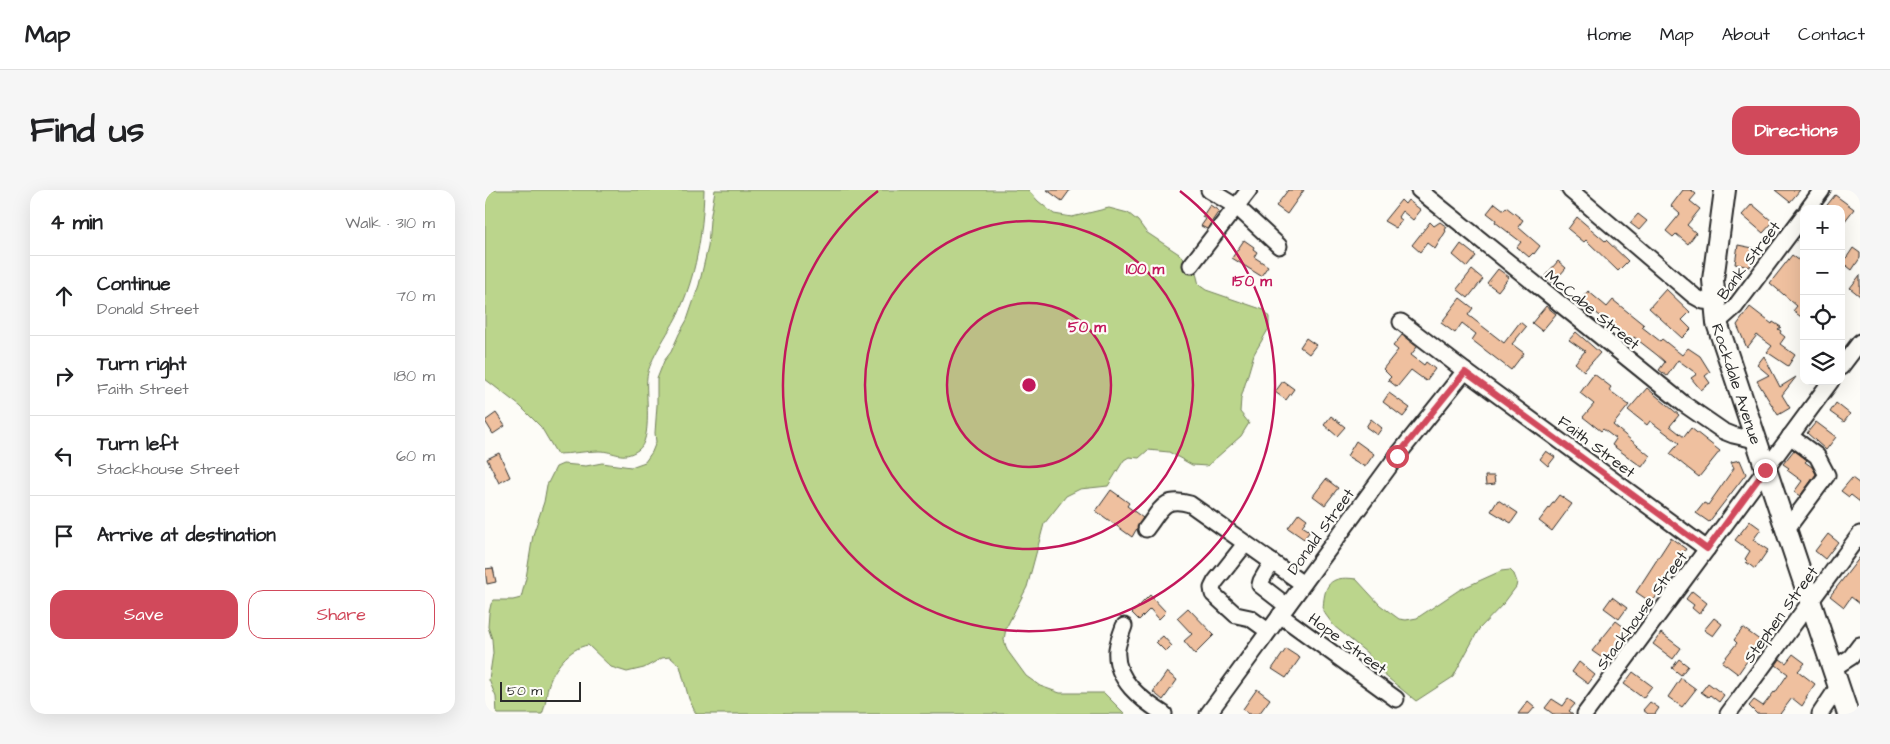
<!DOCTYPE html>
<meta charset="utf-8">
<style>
:root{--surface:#fff;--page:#f6f6f6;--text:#202124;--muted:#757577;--line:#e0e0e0;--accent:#d1495b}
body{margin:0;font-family:"Architects Daughter",sans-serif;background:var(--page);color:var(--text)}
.controls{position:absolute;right:15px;top:15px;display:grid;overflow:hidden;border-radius:10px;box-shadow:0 5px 20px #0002}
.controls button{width:45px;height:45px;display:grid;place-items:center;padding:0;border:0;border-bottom:1px solid var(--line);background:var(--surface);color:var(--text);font:25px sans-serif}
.scale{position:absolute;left:15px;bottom:12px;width:81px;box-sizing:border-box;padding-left:5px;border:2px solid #2b2b2b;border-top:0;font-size:14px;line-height:18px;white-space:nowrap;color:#2b2b2b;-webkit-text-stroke:4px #fdfcf7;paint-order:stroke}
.stop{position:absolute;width:15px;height:15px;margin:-11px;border:4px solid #d1495b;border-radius:50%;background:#fff}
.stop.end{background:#d1495b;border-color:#fff;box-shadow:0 1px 5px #0008}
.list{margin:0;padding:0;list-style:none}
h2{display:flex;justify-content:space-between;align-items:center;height:65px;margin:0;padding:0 20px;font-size:21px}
h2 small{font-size:16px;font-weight:400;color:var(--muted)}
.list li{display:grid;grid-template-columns:32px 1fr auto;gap:15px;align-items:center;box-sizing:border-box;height:80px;padding:0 20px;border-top:1px solid var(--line)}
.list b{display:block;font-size:19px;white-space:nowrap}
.list p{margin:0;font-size:16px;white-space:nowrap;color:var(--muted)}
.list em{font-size:16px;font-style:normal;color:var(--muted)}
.actions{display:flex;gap:10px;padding:15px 20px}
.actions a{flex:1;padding:11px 0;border:1px solid var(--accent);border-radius:15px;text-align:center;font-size:18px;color:var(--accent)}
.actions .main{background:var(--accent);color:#fff}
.icon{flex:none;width:28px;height:28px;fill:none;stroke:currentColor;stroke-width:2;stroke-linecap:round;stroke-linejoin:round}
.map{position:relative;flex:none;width:1375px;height:524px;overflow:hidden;border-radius:15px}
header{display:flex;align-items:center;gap:30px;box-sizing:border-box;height:70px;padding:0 25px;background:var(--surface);border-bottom:1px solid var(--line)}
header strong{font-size:24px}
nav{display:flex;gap:28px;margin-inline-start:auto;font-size:18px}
.intro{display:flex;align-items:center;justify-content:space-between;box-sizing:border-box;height:120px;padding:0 30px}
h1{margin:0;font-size:35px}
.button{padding:12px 22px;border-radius:15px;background:var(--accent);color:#fff;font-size:18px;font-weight:700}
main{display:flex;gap:30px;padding:0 30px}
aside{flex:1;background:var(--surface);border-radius:15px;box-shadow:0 5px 20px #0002}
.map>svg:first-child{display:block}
.green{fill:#bbd58c;stroke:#73805c}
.building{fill:#efc09f;stroke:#2b2b2b}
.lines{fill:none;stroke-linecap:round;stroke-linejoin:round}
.minor-casing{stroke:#2b2b2b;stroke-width:19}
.major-casing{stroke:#2b2b2b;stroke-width:24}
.minor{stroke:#fdfcf7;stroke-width:15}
.major{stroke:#fdfcf7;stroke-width:20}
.route{stroke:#d1495b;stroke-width:6}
.ring{fill:none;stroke:#c2185b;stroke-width:2.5}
.labels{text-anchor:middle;stroke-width:4.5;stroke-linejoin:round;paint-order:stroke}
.street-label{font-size:16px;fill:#2b2b2b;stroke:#fdfcf7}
.centre{fill:#c2185b;stroke:#fdfcf7;stroke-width:2.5}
.ring-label{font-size:15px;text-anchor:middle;font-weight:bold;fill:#c2185b;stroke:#fdfcf7;stroke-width:4.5;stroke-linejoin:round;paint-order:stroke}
</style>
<header>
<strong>Map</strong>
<nav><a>Home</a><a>Map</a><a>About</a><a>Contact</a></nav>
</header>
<div class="intro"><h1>Find us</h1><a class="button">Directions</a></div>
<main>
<aside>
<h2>4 min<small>Walk · 310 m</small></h2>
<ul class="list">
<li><svg class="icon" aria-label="ahead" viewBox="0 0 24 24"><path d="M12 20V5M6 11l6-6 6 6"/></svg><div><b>Continue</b><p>Donald Street</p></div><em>70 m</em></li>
<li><svg class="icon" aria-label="right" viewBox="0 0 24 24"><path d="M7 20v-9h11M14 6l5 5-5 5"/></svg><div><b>Turn right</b><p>Faith Street</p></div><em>180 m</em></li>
<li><svg class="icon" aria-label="left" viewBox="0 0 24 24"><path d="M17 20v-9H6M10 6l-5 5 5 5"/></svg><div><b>Turn left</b><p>Stackhouse Street</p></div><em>60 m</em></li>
<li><svg class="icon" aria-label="arrive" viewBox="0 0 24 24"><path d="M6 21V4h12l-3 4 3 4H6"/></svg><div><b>Arrive at destination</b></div></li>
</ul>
<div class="actions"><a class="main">Save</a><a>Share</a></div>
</aside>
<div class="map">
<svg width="1375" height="524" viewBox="0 0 1375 524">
<rect width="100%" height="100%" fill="#fdfcf7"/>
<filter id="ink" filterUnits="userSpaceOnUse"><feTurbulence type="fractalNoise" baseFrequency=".02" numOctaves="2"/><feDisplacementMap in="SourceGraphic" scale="10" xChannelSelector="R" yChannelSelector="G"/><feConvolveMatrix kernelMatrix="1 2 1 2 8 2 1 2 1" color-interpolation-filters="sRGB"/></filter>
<g filter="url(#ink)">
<g class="green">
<path d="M0,0H219C218,43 211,87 192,126C184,142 164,170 162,187C160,204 168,250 153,260C137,271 130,261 114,261C100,261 86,264 72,264L56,237L35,216L0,189Z"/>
<path d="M230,0H543L553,11L569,24L587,27L624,18L643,23L653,31L661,42L694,64L710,79L714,95L721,100L779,120L784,127V138L769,164L756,208L755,222L764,233L756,246L722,276L707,275L684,262L663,260L654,268L644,267L639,270L623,296L595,299L581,306L559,334L542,397L521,438L519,450L522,460L541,486L555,496L575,503H619L640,524H211L204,509L195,476L185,467L177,468L159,478L142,482L126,477L103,455C84,458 68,479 63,497C61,506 61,515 57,524H12L11,507L4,490L8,463L7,449L3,437L4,423L6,414L9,410H28L36,408L41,388L48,345L59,312L62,295L71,277L78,274L101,276L117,273L146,277L160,272L167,262L171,252L170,243L172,215V189L179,171L186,162L194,144L202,130L214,95L223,57L225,30Z"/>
<path d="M1025,380L1029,384L1032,392L1031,397L1019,413L994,439L968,487L931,511L898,484L882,463L849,436L838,421C839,396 843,385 871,389L895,415L914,429L921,430L932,428L974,400L1016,381Z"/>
</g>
<g class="building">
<polygon points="562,0 585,0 577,11"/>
<polygon points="803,0 819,0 802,24 791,16"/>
<polygon points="1198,0 1206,0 1211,4 1205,11 1215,19 1202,35 1211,43 1203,54 1191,44 1188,47 1181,41 1195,24 1186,16"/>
<polygon points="1290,0 1315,0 1305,12"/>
<polygon points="1350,5 1369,19 1356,36 1356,19 1339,19"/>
<polygon points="916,10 920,14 923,10 936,20 928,30 917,21 913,27 917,30 911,38 899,31"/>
<polygon points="1010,13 1019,20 1021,17 1038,30 1033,37 1055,56 1049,64 1048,63 1044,67 1032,57 1036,52 1010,32 1011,30 1002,23"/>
<polygon points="1267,14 1288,32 1278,43 1257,25"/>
<polygon points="725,15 734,21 722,39 716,36 721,29 717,27"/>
<polygon points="1153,24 1162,31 1154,40 1145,33"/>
<polygon points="1092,27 1120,51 1121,50 1143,71 1133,81 1101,50 1099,52 1083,39"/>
<polygon points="945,32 949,36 955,32 962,37 960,40 961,41 950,59 942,53 935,62 927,55"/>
<polygon points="759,50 769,57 768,59 772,62 769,67 783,76 776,86 747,68"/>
<polygon points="976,54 991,66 982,77 968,65"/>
<polygon points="1253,55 1268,58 1265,77 1250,74"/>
<polygon points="1368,58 1375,63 1375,68 1367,80 1358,73"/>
<polygon points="1307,65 1319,74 1319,129 1308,121 1312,116 1285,93"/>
<polygon points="1073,71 1081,78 1068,93 1060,86"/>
<polygon points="1013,79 1024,87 1013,101 1002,93"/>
<polygon points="987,80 998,89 983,108 972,99"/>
<polygon points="1375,85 1375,106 1365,98"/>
<polygon points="1181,99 1205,122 1197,130 1206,139 1197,148 1164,118"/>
<polygon points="1103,101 1122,117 1128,110 1159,135 1157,137 1175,151 1177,149 1197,165 1203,158 1215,166 1225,182 1220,186 1225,193 1216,200 1206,188 1212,184 1193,170 1182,186 1174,180 1180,172 1172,165 1149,147 1146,151 1104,117 1102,120 1093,113"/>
<polygon points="975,108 988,118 983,125 1019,153 1035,132 1041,137 1027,154 1039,163 1026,180 987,150 991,144 977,133 970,143 956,133"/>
<polygon points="1061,116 1071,124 1057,141 1047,133"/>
<polygon points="1265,117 1287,134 1288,132 1296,137 1293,139 1296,141 1295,143 1300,147 1295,154 1310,165 1303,176 1282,162 1287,156 1272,145 1262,158 1252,135"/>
<polygon points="1091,142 1115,163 1099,181 1090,173 1100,161 1084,150"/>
<polygon points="917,145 932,157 926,165 939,175 941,172 950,179 941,191 926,180 912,197 903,190 906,187 898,179 913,160 908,156"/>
<polygon points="821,148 831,155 824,164 815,157"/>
<polygon points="1279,166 1295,197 1311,187 1297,205 1305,218 1293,225 1272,191 1284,185 1272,175"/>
<polygon points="1109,184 1126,197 1124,200 1144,215 1128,235 1165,266 1157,277 1127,255 1131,249 1118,239 1116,241 1098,227 1109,214 1095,203"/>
<polygon points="798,191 809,199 801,210 790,202"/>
<polygon points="1162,198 1194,225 1185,236 1199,247 1206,238 1235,261 1214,287 1185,264 1194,253 1165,231 1162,235 1143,220"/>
<polygon points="904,203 925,218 918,227 898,212"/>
<polygon points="1351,213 1365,224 1359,232 1345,222"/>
<polygon points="11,223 20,236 8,244 0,231"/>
<polygon points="846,226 860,237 852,246 839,235"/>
<polygon points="886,229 897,238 892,245 881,237"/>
<polygon points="1331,232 1351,247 1341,260 1322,243"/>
<polygon points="871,251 889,264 880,277 862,266"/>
<polygon points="1309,260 1322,270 1320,272 1327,277 1331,284 1315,306 1309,302 1317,291 1302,280 1304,278 1298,274"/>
<polygon points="1061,261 1070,267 1063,276 1055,269"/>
<polygon points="14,263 25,287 14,293 2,269"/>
<polygon points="1255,270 1261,284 1224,332 1211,323 1219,313 1223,315 1249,278 1246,272"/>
<polygon points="1000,286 1009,286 1010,294 1001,295"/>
<polygon points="1367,288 1375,294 1375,312 1366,305 1364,307 1356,301"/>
<polygon points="841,289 853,298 840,315 828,306"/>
<polygon points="626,300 644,313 642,316 658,328 647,347 611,321"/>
<polygon points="1074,305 1087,314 1067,341 1054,331"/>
<polygon points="1013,310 1033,323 1026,333 1006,321"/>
<polygon points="814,323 822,329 817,336 825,341 819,349 803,338"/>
<polygon points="1265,331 1276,339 1268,350 1283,360 1270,379 1261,372 1262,371 1260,369 1265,361 1250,350"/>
<polygon points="1343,344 1353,352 1340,369 1330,361"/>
<polygon points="1186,348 1201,359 1182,385 1184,386 1167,413 1151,402"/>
<polygon points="1375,367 1375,414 1366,407 1359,417 1345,406"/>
<polygon points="8,378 11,392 2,394 0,379"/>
<polygon points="1207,401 1222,413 1214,424 1207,418 1209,415 1201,409"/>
<polygon points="665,405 681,422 674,429 665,419 654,430 647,423"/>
<polygon points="1127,407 1142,418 1134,429 1119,418"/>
<polygon points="703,418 729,445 710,464 699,451 707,444 692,428"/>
<polygon points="1229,428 1237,434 1228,446 1219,440"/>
<polygon points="1131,431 1143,440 1120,470 1107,461"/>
<polygon points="1258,438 1276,451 1253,484 1237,472 1252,453 1249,450"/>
<polygon points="1176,443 1196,458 1188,469 1168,454"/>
<polygon points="678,446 687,456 681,462 671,452"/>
<polygon points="801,459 815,468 801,488 787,479"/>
<polygon points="1308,464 1320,473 1313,481 1330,494 1321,507 1322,508 1317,516 1307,508 1295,524 1272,524 1264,516 1269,510 1278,516 1289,502 1290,503 1303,484 1291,475 1295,469 1301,473"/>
<polygon points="1194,469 1203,476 1196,485 1187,478"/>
<polygon points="1094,472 1110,485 1103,494 1087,482"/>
<polygon points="682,482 692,490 678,510 668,502"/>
<polygon points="1148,482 1167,496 1158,508 1139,494"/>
<polygon points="1196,488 1211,499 1197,517 1183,507"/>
<polygon points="1223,493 1239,505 1234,512 1225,505 1223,507 1216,502"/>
<polygon points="772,499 785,509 774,524 764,524 758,519"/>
<polygon points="1067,509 1078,516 1083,509 1090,514 1084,521 1088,524 1068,524 1060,518"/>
<polygon points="1043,511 1050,517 1044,524 1033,524"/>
<polygon points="1165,512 1174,518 1170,524 1163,524 1158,520"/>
</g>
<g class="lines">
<defs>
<g id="minor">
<polyline points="724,0 752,17 794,56"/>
<polyline points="934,0 1199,214 1238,241 1248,245 1270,250"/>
<polyline points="1085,0 1209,106 1218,111 1229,112"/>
<polyline points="1323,19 1337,0"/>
<polyline points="706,75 764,0"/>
<polyline points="916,132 980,181 1222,359"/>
<polyline points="1232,133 1250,117 1319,25"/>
<polyline points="1356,177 1375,152"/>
<path d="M661,339C676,320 678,306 705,314L818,394"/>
<polyline points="1301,340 1342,285 1332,266 1305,246"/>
<polyline points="760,354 730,392 727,398 728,404 751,425 765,428 783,441"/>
<polyline points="787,372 776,391 775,395 802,416"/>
<polyline points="795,425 911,509"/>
<path d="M639,436C636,444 633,452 632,459C629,490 657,510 679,524"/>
<polyline points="1347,479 1366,467 1375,455"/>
<polyline points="723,524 912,266 980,181"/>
<polyline points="1100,524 1346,191"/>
<polyline points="1243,524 1375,344"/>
<polyline points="1335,524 1353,497"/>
</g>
<g id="major">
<path id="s1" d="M1240,0L1228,90L1232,133L1363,524"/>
</g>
</defs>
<use href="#minor" class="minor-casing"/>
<use href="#major" class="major-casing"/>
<use href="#minor" class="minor"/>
<use href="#major" class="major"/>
</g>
</g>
<g class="lines" filter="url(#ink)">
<polyline class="route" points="912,266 980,182 1222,359 1280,280"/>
</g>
<circle cx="544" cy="195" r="82" fill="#c2185b" fill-opacity=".12"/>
<g class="ring">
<circle cx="544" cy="195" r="82"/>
<circle cx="544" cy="195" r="164"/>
<path d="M695 1A246 246 0 1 1 393 1"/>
</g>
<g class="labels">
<g class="street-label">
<text transform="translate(1263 70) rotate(-53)" y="6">Bank Street</text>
<text transform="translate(1108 119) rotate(39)" y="6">McCabe Street</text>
<text dy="6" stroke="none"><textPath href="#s1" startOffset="198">Rockdale Avenue</textPath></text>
<text transform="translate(1112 256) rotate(37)" y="6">Faith Street</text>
<text transform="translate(835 341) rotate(-54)" y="6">Donald Street</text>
<text transform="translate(1156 420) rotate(-54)" y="6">Stackhouse Street</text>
<text transform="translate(1295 424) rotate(-54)" y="6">Stephen Street</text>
<text transform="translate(863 453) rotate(36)" y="6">Hope Street</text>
</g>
</g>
<circle cx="544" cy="195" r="8" class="centre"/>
<g class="ring-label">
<text x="660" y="84">100 m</text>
<text x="767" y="96">150 m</text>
<text x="602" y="142">50 m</text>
</g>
</svg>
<div class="controls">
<button>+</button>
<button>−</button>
<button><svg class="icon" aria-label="locate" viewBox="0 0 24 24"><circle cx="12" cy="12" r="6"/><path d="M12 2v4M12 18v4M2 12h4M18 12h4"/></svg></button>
<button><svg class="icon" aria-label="layers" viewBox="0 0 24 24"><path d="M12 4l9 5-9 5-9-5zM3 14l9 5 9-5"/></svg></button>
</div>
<div class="scale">50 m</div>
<div class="stop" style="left:912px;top:266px"></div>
<div class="stop end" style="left:1280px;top:280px"></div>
</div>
</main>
